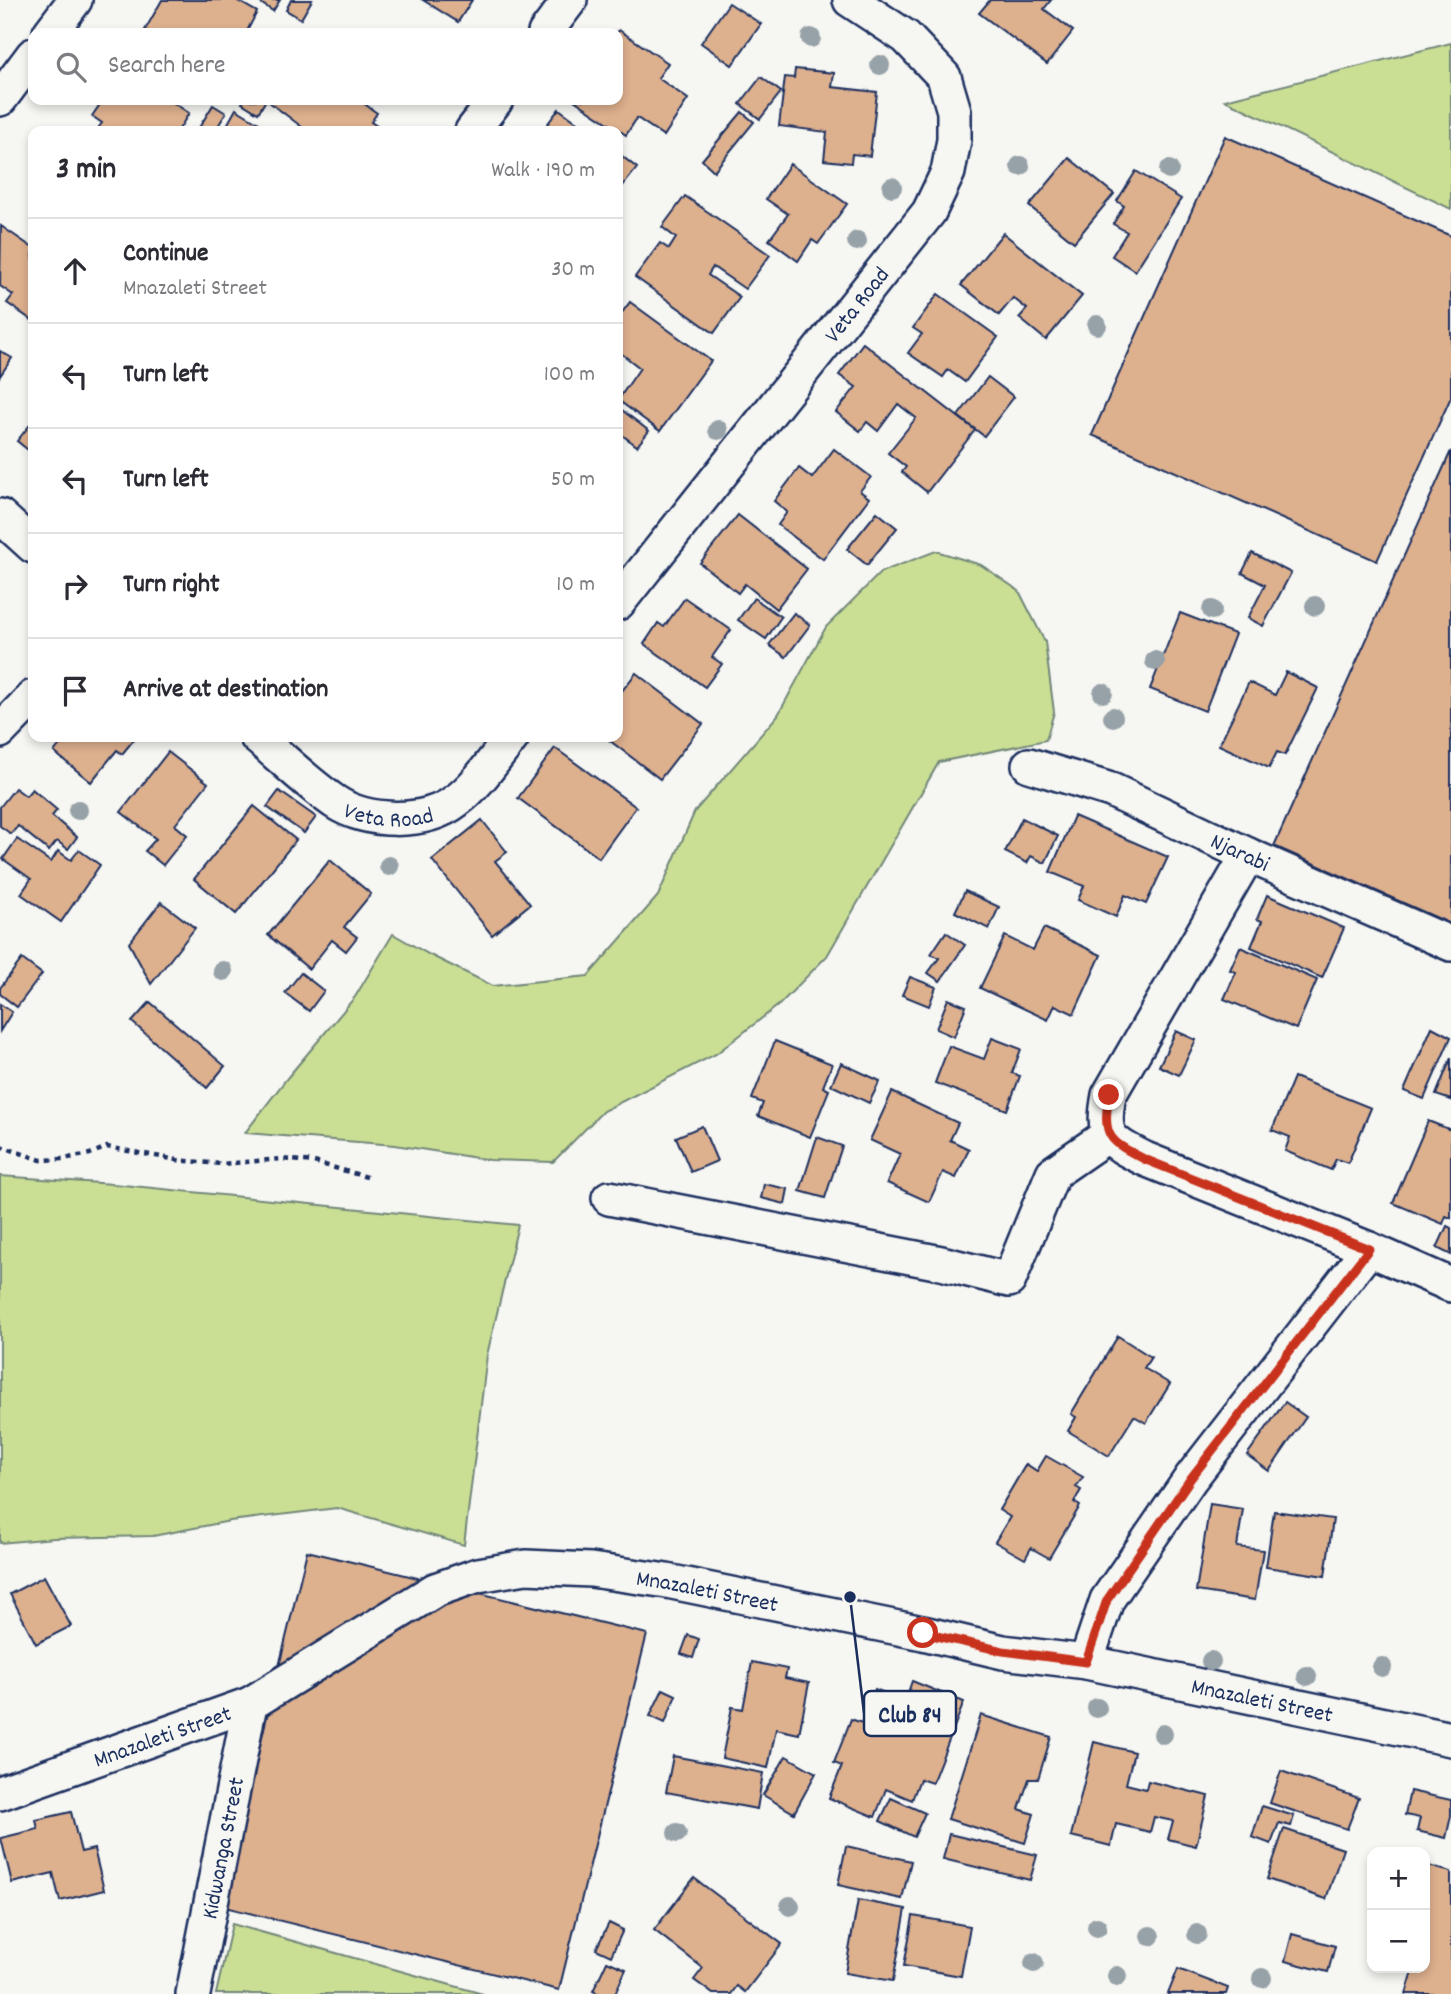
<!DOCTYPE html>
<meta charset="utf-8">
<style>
:root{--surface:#fff;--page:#f2f2f3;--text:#2b2b33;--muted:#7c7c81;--line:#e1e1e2}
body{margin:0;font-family:Dekko,sans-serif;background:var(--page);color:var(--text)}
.controls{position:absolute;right:21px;bottom:21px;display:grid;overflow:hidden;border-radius:14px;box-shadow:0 4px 10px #0003}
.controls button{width:63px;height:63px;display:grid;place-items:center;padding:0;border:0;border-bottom:2px solid var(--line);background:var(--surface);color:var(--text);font:35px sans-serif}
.stop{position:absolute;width:21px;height:21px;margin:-16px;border:5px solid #c8321e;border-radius:50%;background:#fff}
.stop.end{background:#c8321e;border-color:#fff;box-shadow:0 2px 7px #0008}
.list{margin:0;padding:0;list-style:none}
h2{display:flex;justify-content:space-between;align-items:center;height:91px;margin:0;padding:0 28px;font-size:30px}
h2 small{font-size:23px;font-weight:400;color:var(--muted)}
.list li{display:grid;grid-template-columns:46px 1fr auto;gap:21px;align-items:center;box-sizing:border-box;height:105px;padding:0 28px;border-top:2px solid var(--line)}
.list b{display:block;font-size:26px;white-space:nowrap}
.list p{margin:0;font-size:23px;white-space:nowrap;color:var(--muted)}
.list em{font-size:23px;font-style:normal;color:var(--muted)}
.icon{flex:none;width:38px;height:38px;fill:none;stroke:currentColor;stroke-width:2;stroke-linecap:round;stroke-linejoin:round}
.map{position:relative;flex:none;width:1451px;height:1994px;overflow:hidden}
.search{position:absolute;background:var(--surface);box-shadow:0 4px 10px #0003;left:28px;top:28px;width:595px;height:77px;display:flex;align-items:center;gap:18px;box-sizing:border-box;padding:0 24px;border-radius:14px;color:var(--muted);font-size:26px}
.panel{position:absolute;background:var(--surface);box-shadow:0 4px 10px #0003;left:28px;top:126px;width:595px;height:616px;border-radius:14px}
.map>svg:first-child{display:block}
.green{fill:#cadf94;stroke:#728779;stroke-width:2}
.building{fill:#ddb08e;stroke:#1b2f5e;stroke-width:2}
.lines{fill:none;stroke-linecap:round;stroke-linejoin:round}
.street-casing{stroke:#1b2f5e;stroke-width:38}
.path{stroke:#1b2f5e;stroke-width:4.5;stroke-dasharray:5 5;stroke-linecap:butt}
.street{stroke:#f6f6f2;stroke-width:33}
.tree{fill:#96a1a8}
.route{stroke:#c8321e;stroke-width:9}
.labels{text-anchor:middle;stroke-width:6;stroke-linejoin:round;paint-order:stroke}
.street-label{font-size:23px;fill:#1b2f5e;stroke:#f6f6f2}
.leader{fill:none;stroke:#1b2f5e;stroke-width:2.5}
.callout-dot{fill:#1b2f5e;stroke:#f6f6f2;stroke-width:2.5}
.callout{fill:#f6f6f2;stroke:#1b2f5e;stroke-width:2.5}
.callout-label{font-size:24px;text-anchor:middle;font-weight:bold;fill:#1b2f5e}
</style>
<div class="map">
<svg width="1451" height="1994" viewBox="0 0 1451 1994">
<rect width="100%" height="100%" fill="#f6f6f2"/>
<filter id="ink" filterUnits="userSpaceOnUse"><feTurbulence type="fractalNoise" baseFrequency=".0143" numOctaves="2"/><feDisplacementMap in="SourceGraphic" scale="14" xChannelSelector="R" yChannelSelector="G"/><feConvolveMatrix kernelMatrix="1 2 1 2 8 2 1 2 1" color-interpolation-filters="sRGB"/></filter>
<g filter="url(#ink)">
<g class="green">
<polygon points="1451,43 1451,209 1225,100"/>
<polygon points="936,551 981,565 1019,591 1045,642 1054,712 1046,740 939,762 827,956 780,1004 716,1054 603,1111 553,1162 490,1160 395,1145 245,1133 288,1077 355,997 393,934 430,955 493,986 588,976 658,896 695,811 778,715 826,627 881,572"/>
<polygon points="0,1176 113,1184 518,1225 487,1355 464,1545 337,1508 230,1521 153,1536 54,1538 0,1543"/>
<polygon points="232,1924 483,1994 216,1994"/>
</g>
<g class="building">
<polygon points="162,0 236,0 257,12 246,33 151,33 145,30"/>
<polygon points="256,0 280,0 273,11"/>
<polygon points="291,0 312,0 301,19 286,10"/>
<polygon points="423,0 472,0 458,22"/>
<polygon points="990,0 1051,0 1044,9 1073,31 1047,64 979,13"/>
<polygon points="729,3 761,24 732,65 701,43"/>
<polygon points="619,30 668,63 658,78 688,99 664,136 637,118 626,135 574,100 618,100 617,33"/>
<polygon points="795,69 834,73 832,87 877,92 870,156 852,154 851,163 824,160 827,132 779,126 785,77 794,78"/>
<polygon points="761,77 781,92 760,119 740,104"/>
<polygon points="103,100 169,100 189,113 178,131 96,131 102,123 92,116"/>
<polygon points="244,100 266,100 258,113 242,103"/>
<polygon points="271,100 359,100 377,113 371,122 381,129 379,131 298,131 302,127 269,102"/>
<polygon points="213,105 226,113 215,131 197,131"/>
<polygon points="236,109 272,131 238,131 227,125"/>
<polygon points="559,109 589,131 542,131"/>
<polygon points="742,112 754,122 714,171 702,160"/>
<polygon points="1225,136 1451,236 1451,397 1377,561 1092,435"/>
<polygon points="618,153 637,168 618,192"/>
<polygon points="1069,158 1114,194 1074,242 1029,206"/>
<polygon points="790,164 847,204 818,244 812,240 798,261 769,240 788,214 766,199"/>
<polygon points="1136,171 1181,199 1135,271 1112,256 1127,232 1113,224 1124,206 1117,201"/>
<polygon points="685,196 770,255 745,289 713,267 708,275 740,297 714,333 635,277 660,243 669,249 676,238 662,227"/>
<polygon points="1,226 33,248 33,321 7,303 13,295 0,286"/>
<polygon points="1003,233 1082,296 1046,340 1019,318 1027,309 1013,298 999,315 961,285"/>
<polygon points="938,294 998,337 965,382 948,370 943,377 908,353 922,334 913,328"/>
<polygon points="630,302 711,361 660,431 618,400 640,368 618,351 618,318"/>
<polygon points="863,343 975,430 927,492 902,472 906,467 888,453 916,418 898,404 878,431 867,422 860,431 836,412 856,387 839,375"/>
<polygon points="0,351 12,358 0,376"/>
<polygon points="988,377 1014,397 984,436 958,416"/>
<polygon points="618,407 649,431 637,446 618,432"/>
<polygon points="33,421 33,454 17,441"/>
<polygon points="834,449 871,477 860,491 869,498 823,559 778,525 787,512 774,501 799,468 812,478"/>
<polygon points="1451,451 1451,924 1274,846"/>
<polygon points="877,512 897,528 867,565 847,549"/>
<polygon points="738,515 807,569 776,609 745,584 738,593 700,563"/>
<polygon points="1252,553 1291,573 1263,626 1248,618 1265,585 1242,573"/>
<polygon points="685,598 731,630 712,657 722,664 705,687 644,644 658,623 664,627"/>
<polygon points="754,598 781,617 766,639 738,620"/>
<polygon points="794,613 810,625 786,657 769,645"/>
<polygon points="1180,613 1235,634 1205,711 1150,689"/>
<polygon points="1286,672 1318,688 1285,755 1277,752 1269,768 1219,745 1249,682 1275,695"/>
<polygon points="636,673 703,724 660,779 605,737 618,737 618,696"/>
<polygon points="66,737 136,737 122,754 117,750 91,782 54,752"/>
<polygon points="555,748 636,807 599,858 518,798"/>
<polygon points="168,752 208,783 175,825 187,835 163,865 145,851 156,839 121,812"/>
<polygon points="15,788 26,796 32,789 57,810 52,816 77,837 68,849 57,841 49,851 18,826 11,834 0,826 0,807"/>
<polygon points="279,791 316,817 304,833 267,807"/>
<polygon points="254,806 296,840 236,914 194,879"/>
<polygon points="1074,816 1168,857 1146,904 1125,895 1116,917 1078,900 1084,886 1050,872"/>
<polygon points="1022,818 1058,836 1045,863 1031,856 1027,863 1005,852"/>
<polygon points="482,820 507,852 495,861 530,904 492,935 432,860"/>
<polygon points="17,839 51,862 58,851 71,860 79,850 100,865 61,922 21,894 31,879 3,859"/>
<polygon points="330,860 371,894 344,927 357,937 346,951 332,940 309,969 268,935"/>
<polygon points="965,891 999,907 989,929 955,912"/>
<polygon points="1267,895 1344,928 1322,978 1251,947 1262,921 1257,919"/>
<polygon points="161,902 195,928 151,984 129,943"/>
<polygon points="1044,928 1101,955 1074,1014 1055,1005 1048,1020 980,988 1005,936 1033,950"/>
<polygon points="946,932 965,945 940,981 928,973 939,958 931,954"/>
<polygon points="1240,947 1317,980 1296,1029 1224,999 1236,972 1230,970"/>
<polygon points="22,959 42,974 17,1007 0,994 0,988"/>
<polygon points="301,973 324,991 309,1011 285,993"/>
<polygon points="910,977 936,987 929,1006 902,995"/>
<polygon points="948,999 966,1006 954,1037 936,1029"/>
<polygon points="150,1002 225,1066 207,1088 132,1022"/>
<polygon points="0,1004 12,1012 0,1031"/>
<polygon points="1432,1027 1451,1037 1424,1099 1404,1091"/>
<polygon points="1176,1031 1196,1040 1179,1075 1159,1066"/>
<polygon points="992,1038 1021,1049 1012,1073 1020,1076 1007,1110 935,1083 949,1046 984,1059"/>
<polygon points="775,1041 832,1064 823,1087 829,1090 810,1137 758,1116 763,1103 752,1099"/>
<polygon points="1451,1058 1451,1100 1436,1095"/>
<polygon points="841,1063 880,1081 869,1103 831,1085"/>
<polygon points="1294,1077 1371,1108 1348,1163 1336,1159 1331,1170 1285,1151 1290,1137 1272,1130"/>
<polygon points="892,1092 958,1123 950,1140 969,1149 956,1178 943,1172 929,1202 887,1183 900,1154 870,1140"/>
<polygon points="1428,1121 1451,1130 1451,1218 1446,1216 1443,1224 1393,1203"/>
<polygon points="702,1126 717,1161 691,1172 676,1137"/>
<polygon points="817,1137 842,1146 825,1198 800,1191"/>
<polygon points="764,1184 788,1189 785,1204 761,1198"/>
<polygon points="1447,1226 1451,1228 1451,1255 1437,1248"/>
<polygon points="1118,1336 1151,1357 1144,1368 1170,1384 1146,1423 1134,1416 1109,1456 1068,1431 1076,1417 1071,1414"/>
<polygon points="1285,1402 1306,1417 1269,1471 1247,1455"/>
<polygon points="1046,1456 1083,1477 1076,1487 1081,1490 1074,1502 1080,1506 1049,1558 1031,1548 1025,1559 995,1542 1010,1517 999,1510 1026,1464 1037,1471"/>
<polygon points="1210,1504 1243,1509 1237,1547 1263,1550 1255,1600 1196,1591"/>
<polygon points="1274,1511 1333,1519 1325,1576 1266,1567"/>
<polygon points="307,1551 647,1634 559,1990 221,1906"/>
<polygon points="44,1576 71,1626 36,1644 10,1594"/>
<polygon points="688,1635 699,1639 693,1658 681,1654"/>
<polygon points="752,1662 787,1669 785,1678 809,1683 799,1734 776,1729 768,1768 722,1758 732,1707 743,1709"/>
<polygon points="912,1681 964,1702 932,1783 920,1779 912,1800 886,1789 875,1817 829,1798 842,1766 834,1763 851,1719 862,1723 875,1689 905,1701"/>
<polygon points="663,1689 676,1695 665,1723 650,1716"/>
<polygon points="981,1715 1051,1737 1038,1779 1029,1779 1019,1809 1034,1814 1025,1843 948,1819"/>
<polygon points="1094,1742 1134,1752 1126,1784 1146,1789 1148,1781 1208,1796 1196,1846 1168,1839 1173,1821 1154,1817 1150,1832 1116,1824 1111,1846 1071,1836"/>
<polygon points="673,1756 763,1773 757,1809 666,1792"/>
<polygon points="786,1756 816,1773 794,1813 763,1795"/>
<polygon points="1281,1771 1359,1798 1347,1829 1270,1803"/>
<polygon points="1410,1791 1451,1800 1451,1816 1446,1838 1417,1831 1420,1818 1405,1815"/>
<polygon points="891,1798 925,1813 914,1837 880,1821"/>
<polygon points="1262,1806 1294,1816 1291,1826 1279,1823 1271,1844 1252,1837"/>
<polygon points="71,1812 81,1852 94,1849 104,1890 60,1901 53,1873 12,1883 1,1838 38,1829 36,1820"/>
<polygon points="1284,1829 1343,1849 1326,1899 1267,1879"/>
<polygon points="949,1834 1037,1855 1030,1880 943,1859"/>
<polygon points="846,1846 911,1861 902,1899 838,1885"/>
<polygon points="1425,1865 1451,1872 1451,1994 1406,1994 1414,1968 1425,1968"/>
<polygon points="694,1878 782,1944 745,1992 737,1986 731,1994 713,1994 694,1980 703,1968 654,1930"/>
<polygon points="858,1900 906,1909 893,1981 845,1973"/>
<polygon points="913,1916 970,1926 961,1976 904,1966"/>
<polygon points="609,1923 623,1930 611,1956 596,1949"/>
<polygon points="1292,1934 1335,1946 1328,1972 1285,1961"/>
<polygon points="607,1961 626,1969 615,1994 599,1994 593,1991"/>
<polygon points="1178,1969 1228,1988 1226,1994 1168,1994"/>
</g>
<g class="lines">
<defs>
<g id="street">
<polyline points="50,33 75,0"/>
<polyline points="545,33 570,0"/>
<polyline points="0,99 33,55"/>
<polyline points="472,131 496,100"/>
<polyline points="0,516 33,546"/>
<path id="s1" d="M618,603L929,212L948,172L954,140V111L944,77L906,37L850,0"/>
<polyline points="0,731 33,697"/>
<path id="s2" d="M257,737C282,758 307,783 335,802C366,823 425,825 456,801C478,785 495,758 512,737"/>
<path id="s3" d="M1029,765L1111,790L1248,855L1451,944"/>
<path d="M1248,855L1109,1095C1101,1137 1109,1141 1145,1159L1369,1249L1451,1285"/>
<polyline points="609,1198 941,1263 1009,1280 1053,1173 1108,1135"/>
<polyline points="1086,1662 1107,1600 1191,1478 1369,1249"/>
<path id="s4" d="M0,1793L250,1704L435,1590L478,1575L526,1567L591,1570L667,1581L923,1633L1003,1652L1086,1662L1451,1739"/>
<path id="s5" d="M193,1994L250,1704"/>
</g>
</defs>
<use href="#street" class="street-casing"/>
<polyline class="path" points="0,1146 41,1160 63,1159 90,1154 107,1147 177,1160 221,1164 281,1159 314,1162 370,1178"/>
<use href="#street" class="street"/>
</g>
<g class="tree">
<circle cx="811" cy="38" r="10"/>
<circle cx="880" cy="65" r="10"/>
<circle cx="1020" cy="166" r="10"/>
<circle cx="1169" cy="170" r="10"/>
<circle cx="892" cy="187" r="10"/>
<circle cx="857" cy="241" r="10"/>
<circle cx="1097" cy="325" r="10"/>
<circle cx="718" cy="430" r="10"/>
<circle cx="1315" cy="606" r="10"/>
<circle cx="1212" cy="610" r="10"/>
<circle cx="1155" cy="661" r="10"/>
<circle cx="1103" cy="693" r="10"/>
<circle cx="1113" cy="717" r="10"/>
<circle cx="78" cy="810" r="10"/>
<circle cx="389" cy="866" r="10"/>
<circle cx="223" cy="971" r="10"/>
<circle cx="1211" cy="1661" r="10"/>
<circle cx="1382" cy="1667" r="10"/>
<circle cx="1307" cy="1676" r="10"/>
<circle cx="1097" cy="1708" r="10"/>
<circle cx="1163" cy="1734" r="10"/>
<circle cx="677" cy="1833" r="10"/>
<circle cx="790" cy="1906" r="10"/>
<circle cx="1097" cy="1927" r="10"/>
<circle cx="1197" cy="1934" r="10"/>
<circle cx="1150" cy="1936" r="10"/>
<circle cx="1034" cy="1963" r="10"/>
<circle cx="1117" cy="1976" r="10"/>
<circle cx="1262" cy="1978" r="10"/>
</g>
</g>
<g class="lines" filter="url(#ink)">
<path class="route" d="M923,1633L1003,1651L1086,1662L1107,1600L1191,1478L1369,1249L1144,1159C1109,1141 1102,1137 1109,1095"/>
</g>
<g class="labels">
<g class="street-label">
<text dy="8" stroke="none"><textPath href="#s1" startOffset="382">Veta Road</textPath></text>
<text dy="8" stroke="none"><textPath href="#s2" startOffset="158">Veta Road</textPath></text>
<text dy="8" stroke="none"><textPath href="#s3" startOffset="229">Njarabi</textPath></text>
<text dy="8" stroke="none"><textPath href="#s4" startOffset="760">Mnazaleti Street</textPath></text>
<text dy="8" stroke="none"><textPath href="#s4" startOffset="1326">Mnazaleti Street</textPath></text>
<text dy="8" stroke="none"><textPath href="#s4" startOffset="172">Mnazaleti Street</textPath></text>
<text dy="8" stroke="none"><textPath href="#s5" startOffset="149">Kidwanga Street</textPath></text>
</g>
</g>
<path class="leader" d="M850 1597L864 1713"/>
<circle class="callout-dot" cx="850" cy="1597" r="7"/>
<rect class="callout" x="864" y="1691" width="92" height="45" rx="7"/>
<g class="callout-label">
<text x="910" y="1722">Club 84</text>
</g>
</svg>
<div class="controls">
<button>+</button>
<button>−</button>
</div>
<div class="stop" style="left:923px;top:1633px"></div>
<div class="stop end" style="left:1109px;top:1095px"></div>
<div class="search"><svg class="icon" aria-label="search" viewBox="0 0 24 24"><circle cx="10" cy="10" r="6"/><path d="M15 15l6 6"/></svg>Search here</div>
<section class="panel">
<h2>3 min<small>Walk · 190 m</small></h2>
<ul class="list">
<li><svg class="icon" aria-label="ahead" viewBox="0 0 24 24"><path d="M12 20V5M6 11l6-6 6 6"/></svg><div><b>Continue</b><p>Mnazaleti Street</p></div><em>30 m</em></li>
<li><svg class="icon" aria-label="left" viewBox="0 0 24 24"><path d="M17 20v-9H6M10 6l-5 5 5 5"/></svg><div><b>Turn left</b></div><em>100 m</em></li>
<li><svg class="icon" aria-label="left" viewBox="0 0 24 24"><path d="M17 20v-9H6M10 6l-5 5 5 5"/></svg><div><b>Turn left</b></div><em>50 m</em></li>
<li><svg class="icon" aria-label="right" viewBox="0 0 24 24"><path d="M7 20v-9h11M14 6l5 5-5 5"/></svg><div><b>Turn right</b></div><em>10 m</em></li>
<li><svg class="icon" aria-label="arrive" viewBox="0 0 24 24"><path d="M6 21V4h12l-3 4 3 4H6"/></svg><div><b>Arrive at destination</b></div></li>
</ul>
</section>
</div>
